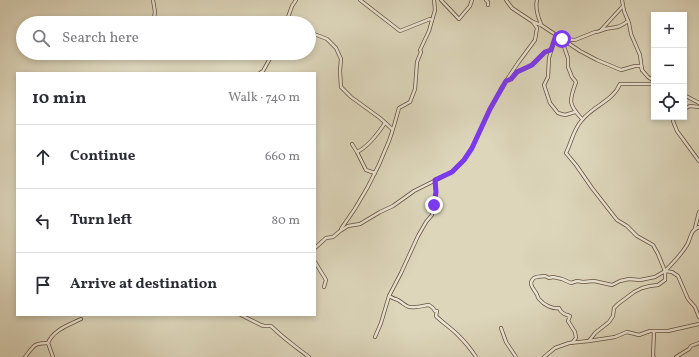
<!DOCTYPE html>
<meta charset="utf-8">
<style>
:root{--surface:#fff;--page:#f2f2f3;--text:#2b2b33;--muted:#7c7c81;--line:#e1e1e2}
body{margin:0;font-family:Vollkorn,serif;background:var(--page);color:var(--text)}
.controls{position:absolute;right:12px;top:12px;display:grid;overflow:hidden;border-radius:0px;box-shadow:0 2px 6px #0003}
.controls button{width:36px;height:36px;display:grid;place-items:center;padding:0;border:0;border-bottom:1px solid var(--line);background:var(--surface);color:var(--text);font:20px sans-serif}
.stop{position:absolute;width:12px;height:12px;margin:-9px;border:3px solid #7c3aed;border-radius:50%;background:#fff}
.stop.end{background:#7c3aed;border-color:#fff;box-shadow:0 1px 4px #0008}
.list{margin:0;padding:0;list-style:none}
h2{display:flex;justify-content:space-between;align-items:center;height:52px;margin:0;padding:0 16px;font-size:17px}
h2 small{font-size:13px;font-weight:400;color:var(--muted)}
.list li{display:grid;grid-template-columns:26px 1fr auto;gap:12px;align-items:center;box-sizing:border-box;height:64px;padding:0 16px;border-top:1px solid var(--line)}
.list b{display:block;font-size:15px;white-space:nowrap}
.list em{font-size:13px;font-style:normal;color:var(--muted)}
.icon{flex:none;width:22px;height:22px;fill:none;stroke:currentColor;stroke-width:2;stroke-linecap:round;stroke-linejoin:round}
.map{position:relative;flex:none;width:699px;height:357px;overflow:hidden}
.search{position:absolute;background:var(--surface);box-shadow:0 2px 6px #0003;left:16px;top:16px;width:300px;height:44px;display:flex;align-items:center;gap:10px;box-sizing:border-box;padding:0 14px;border-radius:22px;color:var(--muted);font-size:15px}
.panel{position:absolute;background:var(--surface);box-shadow:0 2px 6px #0003;left:16px;top:72px;width:300px;height:244px;border-radius:0px}
.map>svg:first-child{display:block}
.lines{fill:none;stroke-linecap:round;stroke-linejoin:round}
.minor-casing{stroke:#66513e;stroke-width:4}
.minor{stroke:#e9e4d3;stroke-width:2.5}
.route{stroke:#7c3aed;stroke-width:5}
</style>
<div class="map">
<svg width="699" height="357" viewBox="0 0 699 357">
<rect width="100%" height="100%" fill="#ddd6bb"/>
<filter id="stains"><feTurbulence type="fractalNoise" baseFrequency=".005" numOctaves="4"/><feColorMatrix values="0 0 0 0 .2 0 0 0 0 .09 0 0 0 0 .02 0 0 0 .5 -.17"/></filter>
<radialGradient id="worn" r=".72"><stop offset=".6" stop-color="#630" stop-opacity="0"/><stop offset="1" stop-color="#630" stop-opacity=".3"/></radialGradient>
<g class="lines">
<defs>
<g id="minor">
<polyline points="360,0 400,31 430,19 432,20"/>
<polyline points="441,0 459,19 470,6 472,0"/>
<polyline points="486,0 488,2 488,5"/>
<polyline points="506,0 512,8 533,22"/>
<path d="M537,0C535,8 538,17 541,24"/>
<polyline points="622,0 624,11 629,23 631,34 640,55 642,70 648,77 654,81"/>
<polyline points="153,23 155,12 153,0"/>
<polyline points="286,23 292,6 296,0"/>
<polyline points="601,30 623,6"/>
<polyline points="309,32 327,39 336,48 341,59 340,71 341,87 351,97 380,118 392,129"/>
<polyline points="556,35 549,58 548,77 544,85 550,103 558,113 565,115 575,112"/>
<path d="M561,38L568,58V67L572,77L576,82C569,101 568,104 582,119"/>
<path d="M563,39L575,40L595,32C599,32 602,30 605,29C616,27 619,28 628,21"/>
<polyline points="260,73 263,71 273,53"/>
<polyline points="506,81 511,79 517,72 532,65 545,52 551,50"/>
<polyline points="684,95 699,103"/>
<polyline points="684,109 690,106 699,107"/>
<polyline points="674,117 673,121 677,131 699,161"/>
<path d="M352,144L357,152C368,147 379,132 385,123"/>
<polyline points="357,152 366,170 375,173"/>
<path d="M699,227C690,230 691,238 687,245C681,255 673,263 665,271L672,272L678,276L688,299L695,307L699,317"/>
<polyline points="695,228 699,212"/>
<path d="M341,229C361,202 377,172 389,141C393,130 396,119 399,108L410,102L415,89L417,62L421,52L420,50L429,31L435,10L434,0"/>
<polyline points="315,248 326,238 333,237 340,231 348,226 360,224 380,212 393,206 414,191 452,172 464,160 472,148 490,109 502,87 518,63 535,40 537,28 533,22 541,25 580,51 597,60 621,70 635,66 641,66 642,70"/>
<polyline points="315,262 326,280 324,287"/>
<path d="M389,296C392,298 395,299 398,300C406,305 406,308 416,307C421,307 425,305 429,305L433,308L435,311H437L436,316C443,323 451,328 458,335C465,342 471,349 476,357"/>
<path d="M241,315L261,325L264,326H271C283,338 296,347 309,357"/>
<polyline points="501,328 506,342 516,357"/>
<polyline points="654,331 653,356 654,357"/>
<polyline points="375,337 381,323 389,296 401,273 418,236 426,222 432,215 436,192 435,180"/>
<path d="M589,341L595,333L609,322L613,316L614,308L618,304L634,292L642,288L650,286L658,285L665,280V271L658,254L653,245L637,236L627,226L617,220L592,188L576,165L566,153C572,141 573,130 582,120C593,106 613,101 620,84H654"/>
<path d="M572,343L576,338L575,332L568,321L570,316C564,314 561,313 559,308C552,309 544,305 539,299C536,295 539,297 536,293C534,289 528,284 533,279C535,276 541,277 545,276L549,278L553,277L562,279L571,283L577,281L583,282L594,281L612,285L620,281L629,279L640,280L655,277L665,271"/>
<path d="M25,357C34,346 33,343 48,343"/>
<path d="M53,357L48,343C53,330 69,325 81,319"/>
<polyline points="544,357 555,348 569,343 589,341 615,337 627,332 639,335 650,331 668,331 699,324"/>
<polyline points="676,357 689,349 691,346 699,343"/>
</g>
</defs>
<use href="#minor" class="minor-casing"/>
<use href="#minor" class="minor"/>
</g>
<g class="lines">
<polyline class="route" points="434,205 436,192 435,180 452,172 464,160 472,148 490,109 506,81 511,79 517,72 532,65 545,52 551,50 556,35 562,39"/>
</g>
<rect width="100%" height="100%" filter="url(#stains)"/>
<rect width="100%" height="100%" fill="url(#worn)"/>
</svg>
<div class="controls">
<button>+</button>
<button>−</button>
<button><svg class="icon" aria-label="locate" viewBox="0 0 24 24"><circle cx="12" cy="12" r="6"/><path d="M12 2v4M12 18v4M2 12h4M18 12h4"/></svg></button>
</div>
<div class="stop" style="left:562px;top:39px"></div>
<div class="stop end" style="left:434px;top:205px"></div>
<div class="search"><svg class="icon" aria-label="search" viewBox="0 0 24 24"><circle cx="10" cy="10" r="6"/><path d="M15 15l6 6"/></svg>Search here</div>
<section class="panel">
<h2>10 min<small>Walk · 740 m</small></h2>
<ul class="list">
<li><svg class="icon" aria-label="ahead" viewBox="0 0 24 24"><path d="M12 20V5M6 11l6-6 6 6"/></svg><div><b>Continue</b></div><em>660 m</em></li>
<li><svg class="icon" aria-label="left" viewBox="0 0 24 24"><path d="M17 20v-9H6M10 6l-5 5 5 5"/></svg><div><b>Turn left</b></div><em>80 m</em></li>
<li><svg class="icon" aria-label="arrive" viewBox="0 0 24 24"><path d="M6 21V4h12l-3 4 3 4H6"/></svg><div><b>Arrive at destination</b></div></li>
</ul>
</section>
</div>
